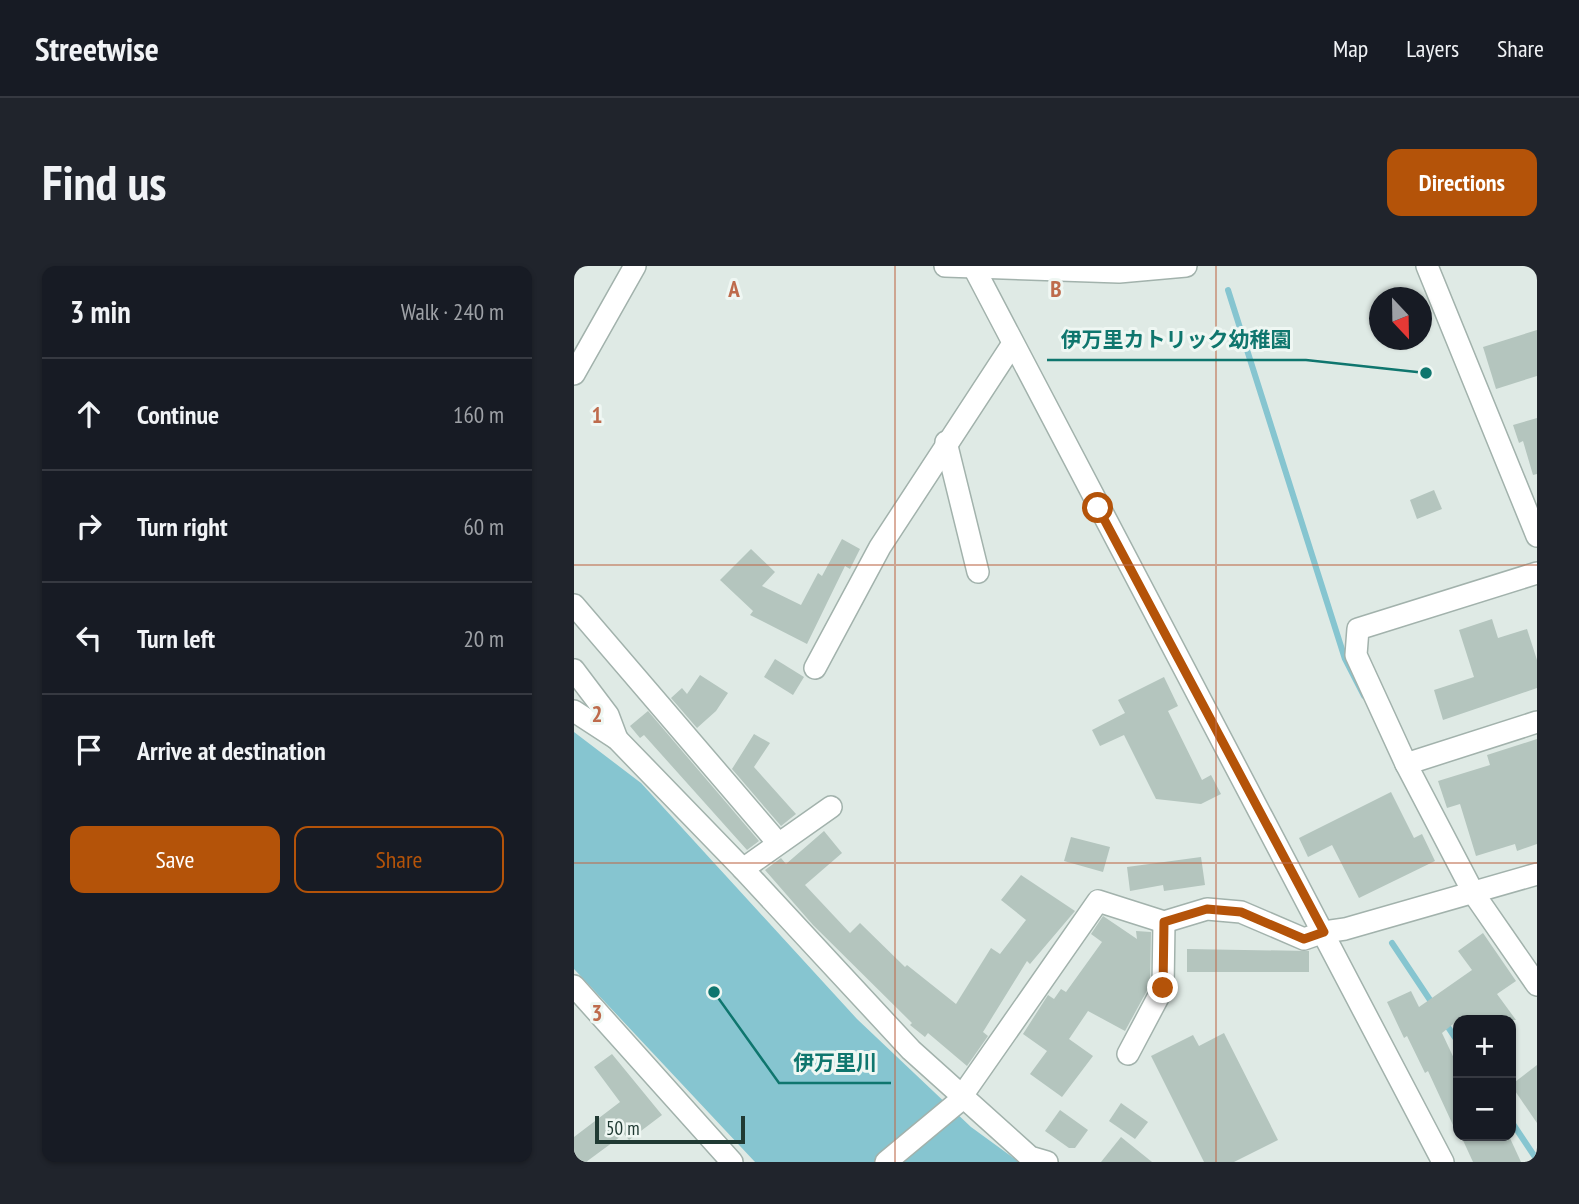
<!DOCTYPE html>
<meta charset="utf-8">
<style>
:root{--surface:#171b24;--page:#20242c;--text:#f1f3f6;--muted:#9ea1a6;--line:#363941;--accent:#b45309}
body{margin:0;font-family:"PT Sans Narrow","Noto Sans JP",sans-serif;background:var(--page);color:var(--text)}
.controls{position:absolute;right:21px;bottom:21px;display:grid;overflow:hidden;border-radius:14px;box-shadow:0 2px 5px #0004}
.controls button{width:63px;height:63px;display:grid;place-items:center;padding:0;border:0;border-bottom:2px solid var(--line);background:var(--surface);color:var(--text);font:35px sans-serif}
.compass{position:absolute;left:795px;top:21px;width:63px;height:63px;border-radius:50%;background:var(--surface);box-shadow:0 2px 5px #0004;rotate:158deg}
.scale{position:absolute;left:21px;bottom:18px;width:150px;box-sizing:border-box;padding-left:7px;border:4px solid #203a33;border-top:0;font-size:19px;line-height:24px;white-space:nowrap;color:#203a33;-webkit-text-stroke:5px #eff7f3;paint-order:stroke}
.stop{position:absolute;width:21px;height:21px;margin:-16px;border:5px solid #b45309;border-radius:50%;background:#fff}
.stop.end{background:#b45309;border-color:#fff;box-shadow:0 2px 7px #0008}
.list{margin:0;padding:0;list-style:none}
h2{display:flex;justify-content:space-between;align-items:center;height:91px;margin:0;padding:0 28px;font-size:30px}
h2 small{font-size:23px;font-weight:400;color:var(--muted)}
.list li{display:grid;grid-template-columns:46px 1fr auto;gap:21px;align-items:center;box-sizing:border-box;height:112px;padding:0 28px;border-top:2px solid var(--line)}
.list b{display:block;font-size:26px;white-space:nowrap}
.list em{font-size:23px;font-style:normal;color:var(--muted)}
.actions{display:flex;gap:14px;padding:21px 28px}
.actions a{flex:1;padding:16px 0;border:2px solid var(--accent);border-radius:14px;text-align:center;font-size:24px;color:var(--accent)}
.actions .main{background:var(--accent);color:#fff}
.icon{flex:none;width:38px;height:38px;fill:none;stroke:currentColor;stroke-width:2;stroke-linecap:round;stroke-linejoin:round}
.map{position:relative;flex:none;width:963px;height:896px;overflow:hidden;border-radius:14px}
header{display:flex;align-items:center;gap:42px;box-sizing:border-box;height:98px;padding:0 35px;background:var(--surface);border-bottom:2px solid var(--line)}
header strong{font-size:33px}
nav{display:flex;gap:38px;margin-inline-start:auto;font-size:24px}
.intro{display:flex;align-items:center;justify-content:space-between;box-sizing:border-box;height:168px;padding:0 42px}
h1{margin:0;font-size:49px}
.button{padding:18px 32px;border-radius:14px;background:var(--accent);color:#fff;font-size:24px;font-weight:700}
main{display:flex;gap:42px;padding:0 42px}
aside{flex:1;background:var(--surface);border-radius:14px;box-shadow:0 2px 5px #0004}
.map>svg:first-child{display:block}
.water{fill:#86c5d0}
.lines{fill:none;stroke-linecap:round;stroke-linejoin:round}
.stream{stroke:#86c5d0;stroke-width:6}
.building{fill:#b4c5be}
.minor-casing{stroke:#a2b2ac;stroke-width:24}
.tertiary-casing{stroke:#a2b2ac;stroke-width:24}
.minor{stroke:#fff;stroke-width:21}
.tertiary{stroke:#fff;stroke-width:21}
.route{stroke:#b45309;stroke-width:9}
.grid{fill:none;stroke:#be6b4c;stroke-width:2;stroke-opacity:0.55}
.grid-label{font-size:23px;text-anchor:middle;font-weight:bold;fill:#be6b4c;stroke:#eff7f3;stroke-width:6;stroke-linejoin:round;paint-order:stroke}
.leader{fill:none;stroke:#0f766e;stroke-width:2.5}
.callout-dot{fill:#0f766e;stroke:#eff7f3;stroke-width:2.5}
.callout-label{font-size:21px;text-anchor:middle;font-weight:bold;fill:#0f766e;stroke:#eff7f3;stroke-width:6;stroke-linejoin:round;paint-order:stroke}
</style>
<header>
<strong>Streetwise</strong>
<nav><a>Map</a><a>Layers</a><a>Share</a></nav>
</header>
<div class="intro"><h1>Find us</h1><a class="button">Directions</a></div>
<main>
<aside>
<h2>3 min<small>Walk · 240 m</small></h2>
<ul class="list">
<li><svg class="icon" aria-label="ahead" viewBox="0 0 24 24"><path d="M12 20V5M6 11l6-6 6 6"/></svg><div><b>Continue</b></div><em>160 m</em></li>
<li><svg class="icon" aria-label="right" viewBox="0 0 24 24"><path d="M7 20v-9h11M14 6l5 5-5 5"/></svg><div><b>Turn right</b></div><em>60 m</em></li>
<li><svg class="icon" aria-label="left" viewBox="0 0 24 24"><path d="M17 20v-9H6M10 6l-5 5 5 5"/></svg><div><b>Turn left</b></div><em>20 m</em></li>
<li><svg class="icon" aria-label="arrive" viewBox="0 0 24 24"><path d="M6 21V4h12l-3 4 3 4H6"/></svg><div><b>Arrive at destination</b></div></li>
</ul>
<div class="actions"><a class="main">Save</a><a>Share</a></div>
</aside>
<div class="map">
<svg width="963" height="896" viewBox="0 0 963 896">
<rect width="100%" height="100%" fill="#dfeae5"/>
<polygon class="water" points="0,466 67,517 283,753 397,861 445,896 181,896 0,703"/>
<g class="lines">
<g class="stream">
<polyline points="654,24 771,393 790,430"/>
<polyline points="818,677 860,740"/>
<polyline points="870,755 884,776"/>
<polyline points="937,855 963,894"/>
</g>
</g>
<g class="building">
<polygon points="963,64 963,110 922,123 909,81"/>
<polygon points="963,152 963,208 959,209 949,175 945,177 939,159"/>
<polygon points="860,224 868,243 843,253 836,234"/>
<polygon points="268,273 286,283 276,303 271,300 233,378 176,349 179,345 146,314 177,283 201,306 188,320 227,339 244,307 248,310"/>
<polygon points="918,353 924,372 953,363 963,394 963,422 869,454 860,424 900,411 885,364"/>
<polygon points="201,393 230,411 219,429 190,411"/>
<polygon points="126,409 154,427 142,445 123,462 97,432 108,422 113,428"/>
<polygon points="590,411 604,440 594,445 628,514 637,509 647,528 627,538 582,533 550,469 526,480 518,464 551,447 544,434"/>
<polygon points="74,445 185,575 173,584 70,469 66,472 56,460"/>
<polygon points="180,468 196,477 180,501 222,548 207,560 158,503"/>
<polygon points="963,473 963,578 943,585 941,578 902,590 886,538 873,542 864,515 916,499 913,489"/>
<polygon points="817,526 840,572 848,568 861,595 785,632 758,579 734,591 725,572"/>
<polygon points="250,565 268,587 231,619 276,667 286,657 331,701 333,699 382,738 417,682 426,688 452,654 427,634 447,609 501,645 456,698 453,695 409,766 414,770 393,800 354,767 351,771 336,759 338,757 239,659 191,604 207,592 212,598"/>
<polygon points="497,571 536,581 529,606 490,595"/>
<polygon points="627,591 631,619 590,625 589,619 556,625 553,601"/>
<polygon points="529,650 563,673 562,665 577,666 576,719 551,765 514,745 495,773 519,790 488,831 456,808 473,785 449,768 474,729 480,733 487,723 492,726 528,676 517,668"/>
<polygon points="909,667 942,715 923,728 942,754 884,754 868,767 884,801 884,870 854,805 851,807 833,770 830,772 813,736 837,725 845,741 898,704 884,685"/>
<polygon points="613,683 735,685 735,706 613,706"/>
<polygon points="650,767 704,874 660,896 630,896 577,790 619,769 625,780"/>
<polygon points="38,788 88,849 55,874 50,868 12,896 0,896 0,871 46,836 20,801"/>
<polygon points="963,799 963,857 937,819"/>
<polygon points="547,837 574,856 561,873 535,855"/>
<polygon points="486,844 514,864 501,882 495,882 471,865"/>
<polygon points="887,870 935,870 947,896 899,896"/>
<polygon points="547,871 578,896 527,896"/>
</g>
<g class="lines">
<defs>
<g id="minor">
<polyline points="853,0 963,270"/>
<polyline points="0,108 61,0"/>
<polyline points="372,176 404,306"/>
<polyline points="963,307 784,363 782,389 832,498 900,628 963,719"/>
<polyline points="0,339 204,577"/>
<polyline points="241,402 306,281 438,79"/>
<polyline points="0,404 34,449 43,473"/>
<polyline points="0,445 43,473 169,603 337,784 456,891 473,896"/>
<polyline points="832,498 963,456"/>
<polyline points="169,603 257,541"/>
<polyline points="0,720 158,896"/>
<polyline points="554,788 589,722 590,656"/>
<polyline points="312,896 383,837 524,635 590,656 633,643 667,646 730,673 750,666"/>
</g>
<g id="tertiary">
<polyline points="371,0 545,6 612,0"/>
<polyline points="399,0 869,896"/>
<polyline points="750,666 771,663 963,608"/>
</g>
</defs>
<use href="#minor" class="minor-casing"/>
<use href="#tertiary" class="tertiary-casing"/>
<use href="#minor" class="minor"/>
<use href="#tertiary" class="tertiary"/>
</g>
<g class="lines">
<polyline class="route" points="524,242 750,666 730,673 667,646 633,643 590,656 589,722"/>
</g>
<path class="grid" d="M321,0V896M642,0V896M0,299H963M0,597H963"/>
<g class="grid-label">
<text x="160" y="31">A</text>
<text x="482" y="31">B</text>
<text x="23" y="157">1</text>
<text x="23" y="456">2</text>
<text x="23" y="755">3</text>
</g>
<path class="leader" d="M852 107L732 94H473M140 726L205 817H317"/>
<g class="callout-dot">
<circle cx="852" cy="107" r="7"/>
<circle cx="140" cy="726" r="7"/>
</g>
<g class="callout-label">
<text x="602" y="81">伊万里カトリック幼稚園</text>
<text x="261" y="804">伊万里川</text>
</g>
</svg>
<div class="controls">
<button>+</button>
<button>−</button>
</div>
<svg class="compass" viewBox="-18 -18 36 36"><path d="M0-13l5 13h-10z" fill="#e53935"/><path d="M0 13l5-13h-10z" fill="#9ea1a6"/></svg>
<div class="scale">50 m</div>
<div class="stop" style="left:524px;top:242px"></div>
<div class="stop end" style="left:589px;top:722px"></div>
</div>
</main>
